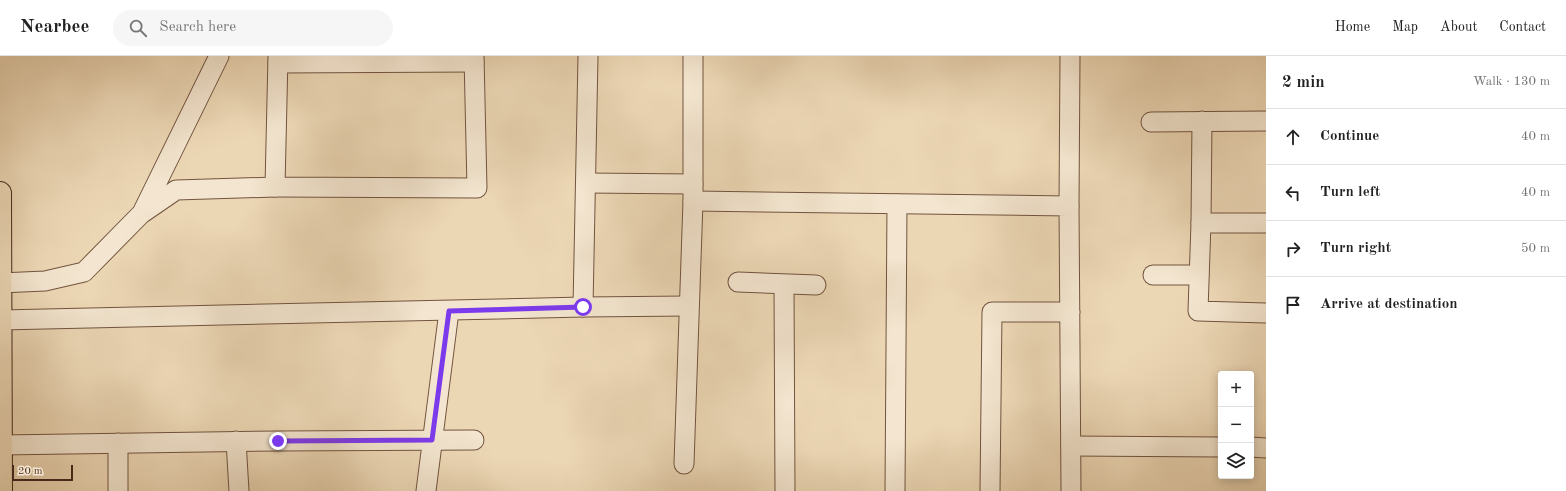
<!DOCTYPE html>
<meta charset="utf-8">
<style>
:root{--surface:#fff;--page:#f6f6f6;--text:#222;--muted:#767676;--line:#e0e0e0}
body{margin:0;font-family:"Old Standard TT",serif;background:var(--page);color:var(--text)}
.controls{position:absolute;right:12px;bottom:12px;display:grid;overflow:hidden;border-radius:4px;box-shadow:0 2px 10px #0003}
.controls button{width:36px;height:36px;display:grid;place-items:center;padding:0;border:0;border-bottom:1px solid var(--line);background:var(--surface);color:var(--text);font:20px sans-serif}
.scale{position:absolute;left:12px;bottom:10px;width:61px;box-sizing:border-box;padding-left:4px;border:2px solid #492918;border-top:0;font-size:11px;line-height:14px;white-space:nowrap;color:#492918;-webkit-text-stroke:3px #f3e5cf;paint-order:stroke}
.stop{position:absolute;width:12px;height:12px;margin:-9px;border:3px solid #7c3aed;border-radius:50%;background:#fff}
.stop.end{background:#7c3aed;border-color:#fff;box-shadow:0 1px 4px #0008}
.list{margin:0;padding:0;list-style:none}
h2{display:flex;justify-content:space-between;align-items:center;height:52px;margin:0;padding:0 16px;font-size:17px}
h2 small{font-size:13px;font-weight:400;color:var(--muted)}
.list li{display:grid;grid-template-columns:26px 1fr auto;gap:12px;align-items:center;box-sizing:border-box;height:56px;padding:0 16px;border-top:1px solid var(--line)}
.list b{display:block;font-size:15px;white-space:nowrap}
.list em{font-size:13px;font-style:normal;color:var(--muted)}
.icon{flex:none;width:22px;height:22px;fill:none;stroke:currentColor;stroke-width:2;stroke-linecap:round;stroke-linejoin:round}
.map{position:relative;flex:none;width:1266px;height:435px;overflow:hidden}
header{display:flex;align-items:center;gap:24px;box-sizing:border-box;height:56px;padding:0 20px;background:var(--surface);border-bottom:1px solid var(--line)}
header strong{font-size:19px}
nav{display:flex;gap:22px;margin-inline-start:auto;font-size:14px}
.search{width:280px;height:36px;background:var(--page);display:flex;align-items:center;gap:10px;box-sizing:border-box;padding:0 14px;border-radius:22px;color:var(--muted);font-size:15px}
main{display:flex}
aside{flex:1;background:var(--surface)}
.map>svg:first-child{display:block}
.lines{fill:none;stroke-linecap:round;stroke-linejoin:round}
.street-casing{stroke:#72543f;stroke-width:21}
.primary-casing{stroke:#492918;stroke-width:24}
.street{stroke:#f3e5cf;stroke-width:19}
.primary{stroke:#ecd7b5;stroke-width:22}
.route{stroke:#7c3aed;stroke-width:5}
</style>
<header>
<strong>Nearbee</strong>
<div class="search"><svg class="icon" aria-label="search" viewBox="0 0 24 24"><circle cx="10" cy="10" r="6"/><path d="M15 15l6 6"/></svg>Search here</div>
<nav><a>Home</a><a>Map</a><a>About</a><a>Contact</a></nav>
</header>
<main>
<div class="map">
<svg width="1266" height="435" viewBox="0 0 1266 435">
<rect width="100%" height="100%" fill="#ecd7b5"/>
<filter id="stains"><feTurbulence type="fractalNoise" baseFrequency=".005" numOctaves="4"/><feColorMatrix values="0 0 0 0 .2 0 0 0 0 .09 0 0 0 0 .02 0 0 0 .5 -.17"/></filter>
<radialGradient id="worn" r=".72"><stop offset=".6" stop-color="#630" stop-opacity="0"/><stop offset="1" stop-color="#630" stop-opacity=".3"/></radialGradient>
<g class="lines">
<defs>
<g id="street">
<polyline points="278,0 275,131 477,132 474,0"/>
<polyline points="278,7 474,6"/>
<polyline points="1202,65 1201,167 1266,167"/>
<polyline points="1151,66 1266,65"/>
<polyline points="587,127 693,128"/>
<polyline points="693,145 1069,150 1071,435"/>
<polyline points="1069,150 1070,0"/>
<polyline points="144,156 176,134 275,131"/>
<polyline points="1201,167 1198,255 1266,257"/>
<polyline points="1153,219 1199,219"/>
<polyline points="738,226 816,229"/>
<polyline points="0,227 45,225 84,216 142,157 219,0"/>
<polyline points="784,229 785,435"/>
<polyline points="583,251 688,250"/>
<polyline points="1,264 583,251 588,0"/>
<polyline points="236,385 239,435"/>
<polyline points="118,387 118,435"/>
<polyline points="1,389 278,385 474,384"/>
<polyline points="1071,390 1221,391"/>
<polyline points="1251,391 1266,392"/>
<polyline points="684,408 693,145 693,0"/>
<polyline points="426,435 449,255"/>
<polyline points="895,435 897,148"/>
<polyline points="990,435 992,256 1070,256"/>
</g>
<polyline id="primary" points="0,137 1,435"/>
</defs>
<use href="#street" class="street-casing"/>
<use href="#primary" class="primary-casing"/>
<use href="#street" class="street"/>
<use href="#primary" class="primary"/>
</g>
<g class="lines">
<polyline class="route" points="278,385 432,384 449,255 583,251"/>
</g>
<rect width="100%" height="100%" filter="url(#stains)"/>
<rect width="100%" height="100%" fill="url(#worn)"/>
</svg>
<div class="controls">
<button>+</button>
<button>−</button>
<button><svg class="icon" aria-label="layers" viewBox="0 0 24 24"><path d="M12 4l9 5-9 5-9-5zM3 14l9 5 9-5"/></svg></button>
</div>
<div class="scale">20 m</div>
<div class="stop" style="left:583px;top:251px"></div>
<div class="stop end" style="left:278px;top:385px"></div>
</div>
<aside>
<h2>2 min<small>Walk · 130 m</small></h2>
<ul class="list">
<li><svg class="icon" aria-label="ahead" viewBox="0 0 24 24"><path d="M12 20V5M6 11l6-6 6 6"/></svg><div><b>Continue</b></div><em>40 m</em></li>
<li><svg class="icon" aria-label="left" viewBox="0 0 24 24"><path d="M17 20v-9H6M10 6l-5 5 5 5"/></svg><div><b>Turn left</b></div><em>40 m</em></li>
<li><svg class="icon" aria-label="right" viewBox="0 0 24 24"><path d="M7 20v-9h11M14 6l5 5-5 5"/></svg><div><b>Turn right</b></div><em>50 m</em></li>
<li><svg class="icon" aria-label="arrive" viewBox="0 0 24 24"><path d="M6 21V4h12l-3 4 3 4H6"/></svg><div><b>Arrive at destination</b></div></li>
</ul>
</aside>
</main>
